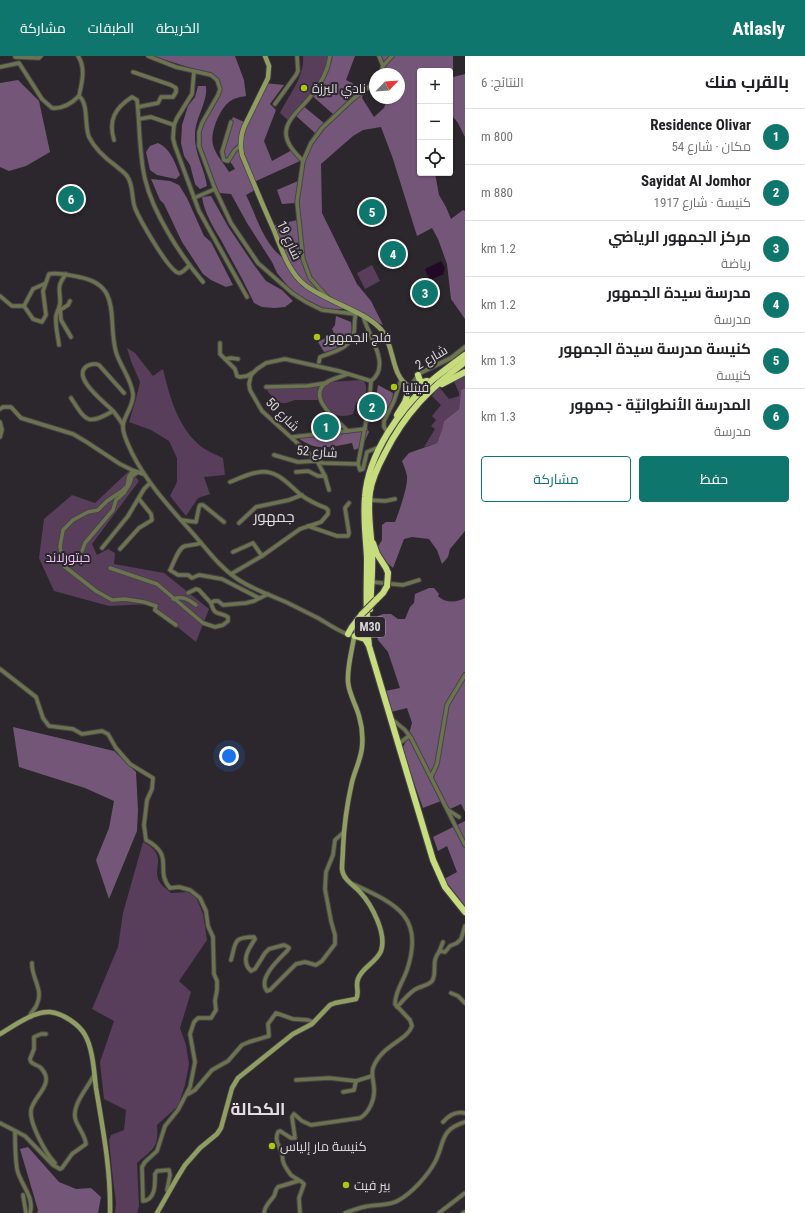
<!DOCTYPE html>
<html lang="ar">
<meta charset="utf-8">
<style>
:root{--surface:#fff;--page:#f2f2f2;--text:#202124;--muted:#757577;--line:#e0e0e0;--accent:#0f766e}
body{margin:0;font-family:"Roboto Condensed",Cairo,sans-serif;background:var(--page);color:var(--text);direction:rtl}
.controls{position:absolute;right:12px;top:12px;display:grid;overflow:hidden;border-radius:4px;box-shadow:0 1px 3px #0004}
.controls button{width:36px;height:36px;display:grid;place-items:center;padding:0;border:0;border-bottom:1px solid var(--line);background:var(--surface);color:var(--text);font:20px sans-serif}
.compass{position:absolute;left:369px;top:12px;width:36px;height:36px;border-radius:50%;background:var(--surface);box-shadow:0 1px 3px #0004;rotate:65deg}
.you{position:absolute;left:229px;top:700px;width:14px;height:14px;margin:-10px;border:3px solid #fff;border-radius:50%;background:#1a73e8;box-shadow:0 0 0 6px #1a73e833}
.badge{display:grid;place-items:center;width:26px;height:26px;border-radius:50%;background:var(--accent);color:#fff;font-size:13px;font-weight:700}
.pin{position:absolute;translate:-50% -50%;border:2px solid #fff;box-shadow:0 1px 4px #0006}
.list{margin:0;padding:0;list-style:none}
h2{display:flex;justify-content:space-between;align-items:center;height:52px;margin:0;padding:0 16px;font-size:17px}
h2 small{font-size:13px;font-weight:400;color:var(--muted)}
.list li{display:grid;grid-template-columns:26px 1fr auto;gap:12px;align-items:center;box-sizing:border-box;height:56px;padding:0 16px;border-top:1px solid var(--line)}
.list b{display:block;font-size:15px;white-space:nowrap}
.list p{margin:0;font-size:13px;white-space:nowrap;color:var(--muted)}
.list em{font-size:13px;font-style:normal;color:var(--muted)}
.actions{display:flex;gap:8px;padding:12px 16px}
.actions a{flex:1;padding:9px 0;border:1px solid var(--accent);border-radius:4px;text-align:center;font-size:14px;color:var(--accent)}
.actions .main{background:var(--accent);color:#fff}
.icon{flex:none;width:22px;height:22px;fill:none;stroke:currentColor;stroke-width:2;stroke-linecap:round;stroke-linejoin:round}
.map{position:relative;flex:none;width:465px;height:1157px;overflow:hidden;direction:ltr}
header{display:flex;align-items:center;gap:24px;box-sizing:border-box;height:56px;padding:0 20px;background:var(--accent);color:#fff}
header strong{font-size:19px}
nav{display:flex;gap:22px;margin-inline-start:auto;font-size:14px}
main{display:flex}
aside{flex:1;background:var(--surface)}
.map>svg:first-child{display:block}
.green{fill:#583e5b}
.forest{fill:#745678}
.water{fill:#220925}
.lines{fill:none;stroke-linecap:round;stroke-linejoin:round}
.minor-casing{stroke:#484349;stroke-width:5.5}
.tertiary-casing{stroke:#484349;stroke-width:6}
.secondary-casing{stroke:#484349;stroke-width:6}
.motorway-casing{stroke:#484349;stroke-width:8}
.minor{stroke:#6b744f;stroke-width:3.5}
.tertiary{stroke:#6b744f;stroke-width:4}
.secondary{stroke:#909e62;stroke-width:4.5}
.motorway{stroke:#c6dc7d;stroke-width:6}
.motorway-bridge-casing{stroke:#484349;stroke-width:8;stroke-linecap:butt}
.motorway-bridge{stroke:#c6dc7d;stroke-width:6}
.poi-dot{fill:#aac716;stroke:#2c272d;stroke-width:1.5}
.labels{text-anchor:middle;stroke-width:4;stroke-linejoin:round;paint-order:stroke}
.shield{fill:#2c272d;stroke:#a6a2a7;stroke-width:1}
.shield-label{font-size:12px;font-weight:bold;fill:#dad7db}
.poi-label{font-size:13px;fill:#dad7db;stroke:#2c272d;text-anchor:start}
.street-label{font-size:13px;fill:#dad7db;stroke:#2c272d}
.park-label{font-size:13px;fill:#f1bff7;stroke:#2c272d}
.quarter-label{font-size:15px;fill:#e3dce4;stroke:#2c272d}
.district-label{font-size:17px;font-weight:bold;fill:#e3dce4;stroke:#2c272d}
</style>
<header>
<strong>Atlasly</strong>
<nav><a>الخريطة</a><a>الطبقات</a><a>مشاركة</a></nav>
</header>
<main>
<aside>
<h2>بالقرب منك<small>النتائج: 6</small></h2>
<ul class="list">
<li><span class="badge">1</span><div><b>Residence Olivar</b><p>مكان · شارع 54</p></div><em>800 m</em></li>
<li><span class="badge">2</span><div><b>Sayidat Al Jomhor</b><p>كنيسة · شارع 1917</p></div><em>880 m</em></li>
<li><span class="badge">3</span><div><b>مركز الجمهور الرياضي</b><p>رياضة</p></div><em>1.2 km</em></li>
<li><span class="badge">4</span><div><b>مدرسة سيدة الجمهور</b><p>مدرسة</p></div><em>1.2 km</em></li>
<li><span class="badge">5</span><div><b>كنيسة مدرسة سيدة الجمهور</b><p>كنيسة</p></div><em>1.3 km</em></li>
<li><span class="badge">6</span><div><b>المدرسة الأنطوانيّة - جمهور</b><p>مدرسة</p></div><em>1.3 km</em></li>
</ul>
<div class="actions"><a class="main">حفظ</a><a>مشاركة</a></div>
</aside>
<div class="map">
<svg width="465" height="1157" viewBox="0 0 465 1157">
<rect width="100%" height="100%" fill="#2c272d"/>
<g class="green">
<path d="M303,0H327L325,16L300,52L289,65L280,57C289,39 305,20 303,0Z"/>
<polygon points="372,209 380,225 365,233 357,217"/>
<path d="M127,292L135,297L153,320L163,313C170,342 178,373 203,392C209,396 217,399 223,402L225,419L204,421L210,438L198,442L186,460L170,440L177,426V402L169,385L151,374L129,366L136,343L140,326L131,305Z"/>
<polygon points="465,318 465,332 461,334 459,353 444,365 442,375 437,387 424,391 435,373 431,370 436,364 432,360 441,349 432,340 439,331 449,343 459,340 459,337 453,323"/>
<path d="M361,324L364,325L366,330V342L356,347L353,358C344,361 335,361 328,354C324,350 322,346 318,344H295L286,347H279L268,336L265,328C297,328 329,326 361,324Z"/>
<polygon points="130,414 139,425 92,488 97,499 108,493 115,497 114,508 164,517 209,553 196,586 149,548 109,550 54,535 39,502 44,463 72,439 95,447"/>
<path d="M143,786C171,801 149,812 161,828C163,831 168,834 171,837L187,836L196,841L203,858L207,884L179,925L191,936L180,972L186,989L189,1008L185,1029L178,1050L157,1069C159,1092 153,1093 137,1107L139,1150L137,1157H115L116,1147L113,1124L109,1084L111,1079L124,1074L126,1054L104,1043L100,1006L114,965L92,953L118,891L123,857Z"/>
</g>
<g class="forest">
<path d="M153,0H235L244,24L246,40C240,41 234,42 229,46C219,54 210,77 213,89C216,100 224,107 229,116L235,113L232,108L224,100C224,86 228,73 233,61L244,66L264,27L284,29L270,48L276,54L264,85L272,105L292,94L300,105L254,126L257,133L246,139C257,161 264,190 286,204L272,170L297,164L295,147L282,148L277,134L298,125L303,105L315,77L294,58L302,49L324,67L333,58L310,38L325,16L327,0H355L346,24L364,33L362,42L374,61L384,52L387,42H399V18H380L382,10L378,0H453V21L465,18V81L458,67L450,57V15H420V117H435L439,139L446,151L451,163L463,154L465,155V263L451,243L447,208L438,183L432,172L417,180L393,103L381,71L363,74L353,80L321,108L322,157L357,228L371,245L383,269L352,255L343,253H328L314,250L291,234L277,217L272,206L247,167L231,138L219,137C213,123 199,96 199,81C199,63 212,45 221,30L216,20Z"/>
<polygon points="18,24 39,45 50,96 26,110 9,115 0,111 0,27"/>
<path d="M198,30H206C208,46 195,62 195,79C194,97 205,113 207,130L200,133L195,128L190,109L184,100L181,87L182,69L188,50L195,41Z"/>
<path d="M158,87C171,93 175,107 180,119L176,123L157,119L150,114L146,96L150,90Z"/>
<polygon points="151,123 170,125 179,129 187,142 204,180 211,186 233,229 226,231 211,224 203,218 182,186 164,148 160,144"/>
<path d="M211,140L229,172L254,209L266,225L282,234L293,245L285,251L275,252L262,251L254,247C244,225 232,205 221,184C213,171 204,156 202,141Z"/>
<path d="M336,260L351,266C355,288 341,292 324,296L318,286L334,277L332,273L335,269Z"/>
<polygon points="378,329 393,337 391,352 375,349"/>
<path d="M465,332V475L450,493L448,501L442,508L437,494L429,483L412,481L404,483L393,512L384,504L377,492L382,484V469L386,466H395C399,456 408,431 407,420C406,415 404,410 402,405L409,397L437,387L442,374L444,365L459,353L461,334Z"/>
<path d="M366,371L369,376L362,391L354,394L352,387C331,391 315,396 297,381Z"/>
<path d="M429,532H434L439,538L438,540C445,547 456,547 465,542V756L461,748L448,754L441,745L423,752L402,693L408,681L412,667L407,652L391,656L385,635L400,632L388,596L378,584L374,568L378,560L383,558H391L398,563H405L410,551L414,547L415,538Z"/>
<polygon points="13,671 114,695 136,716 138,754 137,775 109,843 96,804 109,772 114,745 85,732 19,711"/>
<polygon points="465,765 465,850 444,823 457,816 447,790 438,795 433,781"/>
<polygon points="28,1091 59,1126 76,1133 91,1132 101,1141 98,1157 37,1157 38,1154 20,1093"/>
</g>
<polygon class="water" points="441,205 445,212 444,213 445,215 443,216 444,218 430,224 425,213"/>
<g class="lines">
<defs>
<g id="minor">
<path d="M78,0C86,12 82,26 79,40C89,48 84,69 89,81C95,93 105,102 116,110C119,113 124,116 127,120C134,130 131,141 135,152C139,162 169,216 179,217C183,217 186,212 189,210"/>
<polyline points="148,0 176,11 211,19 217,24 220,33 218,39 202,67 199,76 199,90 215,133 231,167 258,207 292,237 306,246 322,254 355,258"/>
<polyline points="379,0 383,10 381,18"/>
<polyline points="15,1 39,2 41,0"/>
<polyline points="383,10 392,0"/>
<path d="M0,11L19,7L42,43L52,52C62,53 72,47 79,40"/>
<polyline points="133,16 171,29 176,32 176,36 173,41 161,41 158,47 138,51"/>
<polyline points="194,16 192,38 177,62 174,69 173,82 175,90 199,155 247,241"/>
<polyline points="275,48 296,19 298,15 297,0"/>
<polyline points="139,63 151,61 174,69"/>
<polyline points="231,66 222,96 224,104 228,105 235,94 240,90"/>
<path d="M114,84C108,64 115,52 132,41L137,44C140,70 139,98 145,123C153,157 180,199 203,226"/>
<path d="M303,105C296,98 286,88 286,77C286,63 302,52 310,41C320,29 328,16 330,0"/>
<polyline points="194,142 215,133"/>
<path d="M44,228L33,233L24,250L33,263L42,266L46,259L43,235L49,218C59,216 68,219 79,221C123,229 107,264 116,296C120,310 131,322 133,338C134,349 125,358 123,369C122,378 129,390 132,397C148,429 173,455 196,481C209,496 220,511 236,522C251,533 271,539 288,547C298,552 308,557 318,562C327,567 345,580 355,580"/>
<polyline points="0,240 12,250 24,250"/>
<polyline points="328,242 310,222 303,203 297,146 303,105 311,87 322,72 353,43 375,26"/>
<polyline points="60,252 61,264 71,281"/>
<polyline points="60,254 68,249 70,245"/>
<polyline points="220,287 220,298 235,313 237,320 240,321 247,320 252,317"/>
<path d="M59,289C58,280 55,270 56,260C57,256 59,252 60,248C61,233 55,233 66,218"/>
<polyline points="225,303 231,302 238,303"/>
<path d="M319,306L320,301C332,296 351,293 354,276C355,270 354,263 356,257"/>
<polyline points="371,325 369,350 358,408 360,414 363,413 367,396 379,391"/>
<polyline points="266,331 307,330 327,327"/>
<path d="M71,342C86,365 87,370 113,355"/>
<polyline points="0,353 3,351 11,351 21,362 73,378 85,385 120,408 132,414 143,418"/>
<polyline points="0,366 2,374 0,381"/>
<path d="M123,369C120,364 117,360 114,356C107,348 70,321 87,310C91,308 94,307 99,309L124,337"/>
<path d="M348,375C338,365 305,341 327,326C334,322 341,321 348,318"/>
<polyline points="388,377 384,371 384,365 394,345 401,324"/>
<polyline points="292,381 365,373"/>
<polyline points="274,399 298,406 317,405 323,407 358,408"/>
<polyline points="133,415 129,420 127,430 122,435 107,445 98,454 88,456 73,464 63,474 60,491 64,510 96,535 112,544 125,543 144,546 156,550 155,554 176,569"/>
<polyline points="296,416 308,415 318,420 325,420"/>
<path d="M230,426C240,422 250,417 260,416C278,414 289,429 301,439C308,444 318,449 326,452L328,454V458L321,466L300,473L262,500L231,518"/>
<path d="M329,434L325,420L317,405L262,355L250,334L249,328L251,319L257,313L266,307L285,303L339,315L371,325C393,309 366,277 363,259"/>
<polyline points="369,444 385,445 395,443"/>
<polyline points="181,464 196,466 199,451 200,449 203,449 224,466"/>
<polyline points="239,467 256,451 289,444 302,439"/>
<polyline points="308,470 337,480 348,480 349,477 345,452 349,447"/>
<path d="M201,487C195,489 191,489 185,490C178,492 174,507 170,514L178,519H188L192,522L199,519L222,523L259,542"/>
<polyline points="102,492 128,460 144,433 150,427"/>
<polyline points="120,493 139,472 152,464 151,458 139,443"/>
<polyline points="82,495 85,487 113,454 116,444 124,437 130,427 132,420 138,416"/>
<polyline points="233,496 253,487 262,500"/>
<path d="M110,512L157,528L203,567L215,571L223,569L228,565V561C218,555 215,561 211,547L214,545H218L223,549L246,547L254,545L268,538"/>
<polyline points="372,526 403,529 419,524"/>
<polyline points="188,537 196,533 199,534 211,547"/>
<path d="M173,543C183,540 188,543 196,549"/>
<path d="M0,613L36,641L43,662L49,670L73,673L82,678L102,675L108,678L116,692L130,708L153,722L152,733L147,744L144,769L146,784C176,800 154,814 170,832L179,831L190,834L200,842L206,855L208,870L213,881L214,918L217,925V934L215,945L216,954L211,962H198L194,966L190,978L195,1006L190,1031L178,1054L165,1070L157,1095L145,1106L142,1111L143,1145C156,1144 155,1127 155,1118L157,1115L169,1114L170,1119L167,1134H168L171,1131"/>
<polyline points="393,664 405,674 411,682 465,789"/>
<polyline points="401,686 409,680"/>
<polyline points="431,721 437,708 447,649 465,619"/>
<polyline points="448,754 459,761"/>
<polyline points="439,896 443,886"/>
<path d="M231,904C236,886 233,881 254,881L255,883C249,892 240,905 251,915L255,913L265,897L269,893L284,889L288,891L289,892L287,895C279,903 257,923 267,935L270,934L296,908L305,906L316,909L322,905L335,888V879L331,865L325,833L326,816L333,799L335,784L344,776"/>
<polyline points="451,937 458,940 465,947"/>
<path d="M397,951C403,945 410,935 418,932C422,930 429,929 432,925C438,916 430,905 440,895L445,896L450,890L457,887L461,883L465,870"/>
<path d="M31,961L30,959C32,955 36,952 37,948C44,934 31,921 32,907"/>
<path d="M46,978H41L34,981V993L30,1003L31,1006C34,1009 38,1009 41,1012C56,1028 34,1039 31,1054C29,1067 46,1098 55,1107"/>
<polyline points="296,1024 329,1022 356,1025 372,1020"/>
<polyline points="343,1036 354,1034 356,1025"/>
<polyline points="188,1038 195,1034 212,1014 228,1005 242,989 249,986 269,980 268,968 276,957 293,963 308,964 313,966"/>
<path d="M443,1066C449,1059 456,1055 465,1057"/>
<path d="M0,1067L25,1080L53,1109L60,1113L62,1112L72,1098L86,1088C85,1079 79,1073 76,1065C70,1050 88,1032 94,1019"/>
<path d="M15,1075C15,1088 15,1100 17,1113C20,1128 35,1141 30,1157"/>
<polyline points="23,1139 26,1157"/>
<path d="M264,1157C265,1149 270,1146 274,1140C276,1136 275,1134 278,1131L298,1125"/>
<path d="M300,1157L299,1142L304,1128C301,1124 295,1123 291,1119C288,1115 284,1110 283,1105C282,1103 283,1100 282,1098C280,1091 274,1084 278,1076L280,1075L291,1082H295L292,1061L294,1058L302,1065L311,1069L360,1062C369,1057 375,1043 374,1033C374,1026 371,1019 373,1012C381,989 407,985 412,970L410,964L395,948C395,935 403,926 407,914C425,860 396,848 353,828"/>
<path d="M345,1157C353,1154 361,1151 369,1150C379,1148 390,1150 399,1144C412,1137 428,1119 435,1106C445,1087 439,1074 465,1066"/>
<polyline points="439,1157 465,1137"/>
<polyline points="463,1157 465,1156"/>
</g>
<polyline id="tertiary" points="410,331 420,317 451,302 465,291"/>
<g id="secondary">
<path d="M265,0L269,10L268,22L244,71C240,81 240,89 242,99C252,123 262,148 273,172C281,191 288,216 305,229C326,246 369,256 383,276C395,293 391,321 410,331"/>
<path d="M0,978C14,970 33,955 50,956C62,957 79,968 85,979C93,993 94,1016 96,1032C103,1074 111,1115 110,1157"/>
<path d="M157,1157L177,1122L185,1109L200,1092L217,1078L221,1072L232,1032L238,1022L293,978L312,968L330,949L335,947L356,943C360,937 355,930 358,923C362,911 376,907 381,895C387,878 372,849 360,836C354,829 343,824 342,813C342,806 343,799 343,792C344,769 347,748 352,726C355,714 361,703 362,691C363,681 362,670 359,660C356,649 349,638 348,626C347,611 352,595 354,581"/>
</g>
<g id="motorway">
<path d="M465,299C454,307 442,316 431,325C400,353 368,398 365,441C363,462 366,482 367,502C367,532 365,561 369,590L433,804L445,831L465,856"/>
<polyline points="418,319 420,325 423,326 427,325"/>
<polyline points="442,328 465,316"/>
<polyline points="397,359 405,346 410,331 415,332 426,326"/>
<polyline points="373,487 377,498 386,512 388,517"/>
<polyline points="376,544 383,537 387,530"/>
<path d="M370,553C371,533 373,514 372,495C371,475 367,456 370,436C372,422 378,410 385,397C405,357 430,332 465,306"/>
<polyline points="348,578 352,571 362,558"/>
<polyline points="355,580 365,583 368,588"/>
</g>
</defs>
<use href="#minor" class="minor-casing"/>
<use href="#tertiary" class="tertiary-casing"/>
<use href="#secondary" class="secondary-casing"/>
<use href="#motorway" class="motorway-casing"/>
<use href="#minor" class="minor"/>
<use href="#tertiary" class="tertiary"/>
<use href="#secondary" class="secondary"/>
<use href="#motorway" class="motorway"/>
<defs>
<g id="motorway-bridge">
<polyline points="387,530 388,517"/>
<polyline points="362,558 376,544"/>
</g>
</defs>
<use href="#motorway-bridge" class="motorway-bridge-casing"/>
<use href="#motorway-bridge" class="motorway-bridge"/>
</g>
<g class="poi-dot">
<circle cx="304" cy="32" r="4"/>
<circle cx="317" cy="281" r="4"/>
<circle cx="394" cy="331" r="4"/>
<circle cx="272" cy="1090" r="4"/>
<circle cx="346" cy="1129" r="4"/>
</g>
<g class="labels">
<rect class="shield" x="355" y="561" width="30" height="20" rx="3"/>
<g class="shield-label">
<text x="370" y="575">M30</text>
</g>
<g class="poi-label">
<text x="312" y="37">نادي اليرزة</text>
<text x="325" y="286">فلج الجمهور</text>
<text x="402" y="336">فيتليا</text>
<text x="280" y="1095">كنيسة مار إلياس</text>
<text x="354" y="1134">بير فيت</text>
</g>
<g class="street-label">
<text transform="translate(290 184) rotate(65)" y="5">شارع 19</text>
<text transform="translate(431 301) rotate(-30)" y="5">شارع 2</text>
<text transform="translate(283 358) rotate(45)" y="5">شارع 50</text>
<text transform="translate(317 395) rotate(4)" y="5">شارع 52</text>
</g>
<g class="park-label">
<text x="68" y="506">حبتورلاند</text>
</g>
<g class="quarter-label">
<text x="274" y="466">جمهور</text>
</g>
<g class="district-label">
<text x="258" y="1059">الكحالة</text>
</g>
</g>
</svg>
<div class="controls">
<button>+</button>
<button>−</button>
<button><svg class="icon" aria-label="locate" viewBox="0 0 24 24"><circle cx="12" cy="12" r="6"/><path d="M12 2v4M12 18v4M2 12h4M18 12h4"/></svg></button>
</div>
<svg class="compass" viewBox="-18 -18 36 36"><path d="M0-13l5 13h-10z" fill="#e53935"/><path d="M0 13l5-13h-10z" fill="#757577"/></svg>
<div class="you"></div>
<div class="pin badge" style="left:326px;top:371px">1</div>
<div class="pin badge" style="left:372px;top:351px">2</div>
<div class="pin badge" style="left:425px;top:237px">3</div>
<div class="pin badge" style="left:393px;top:198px">4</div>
<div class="pin badge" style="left:372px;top:156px">5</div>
<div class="pin badge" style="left:71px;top:143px">6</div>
</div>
</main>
